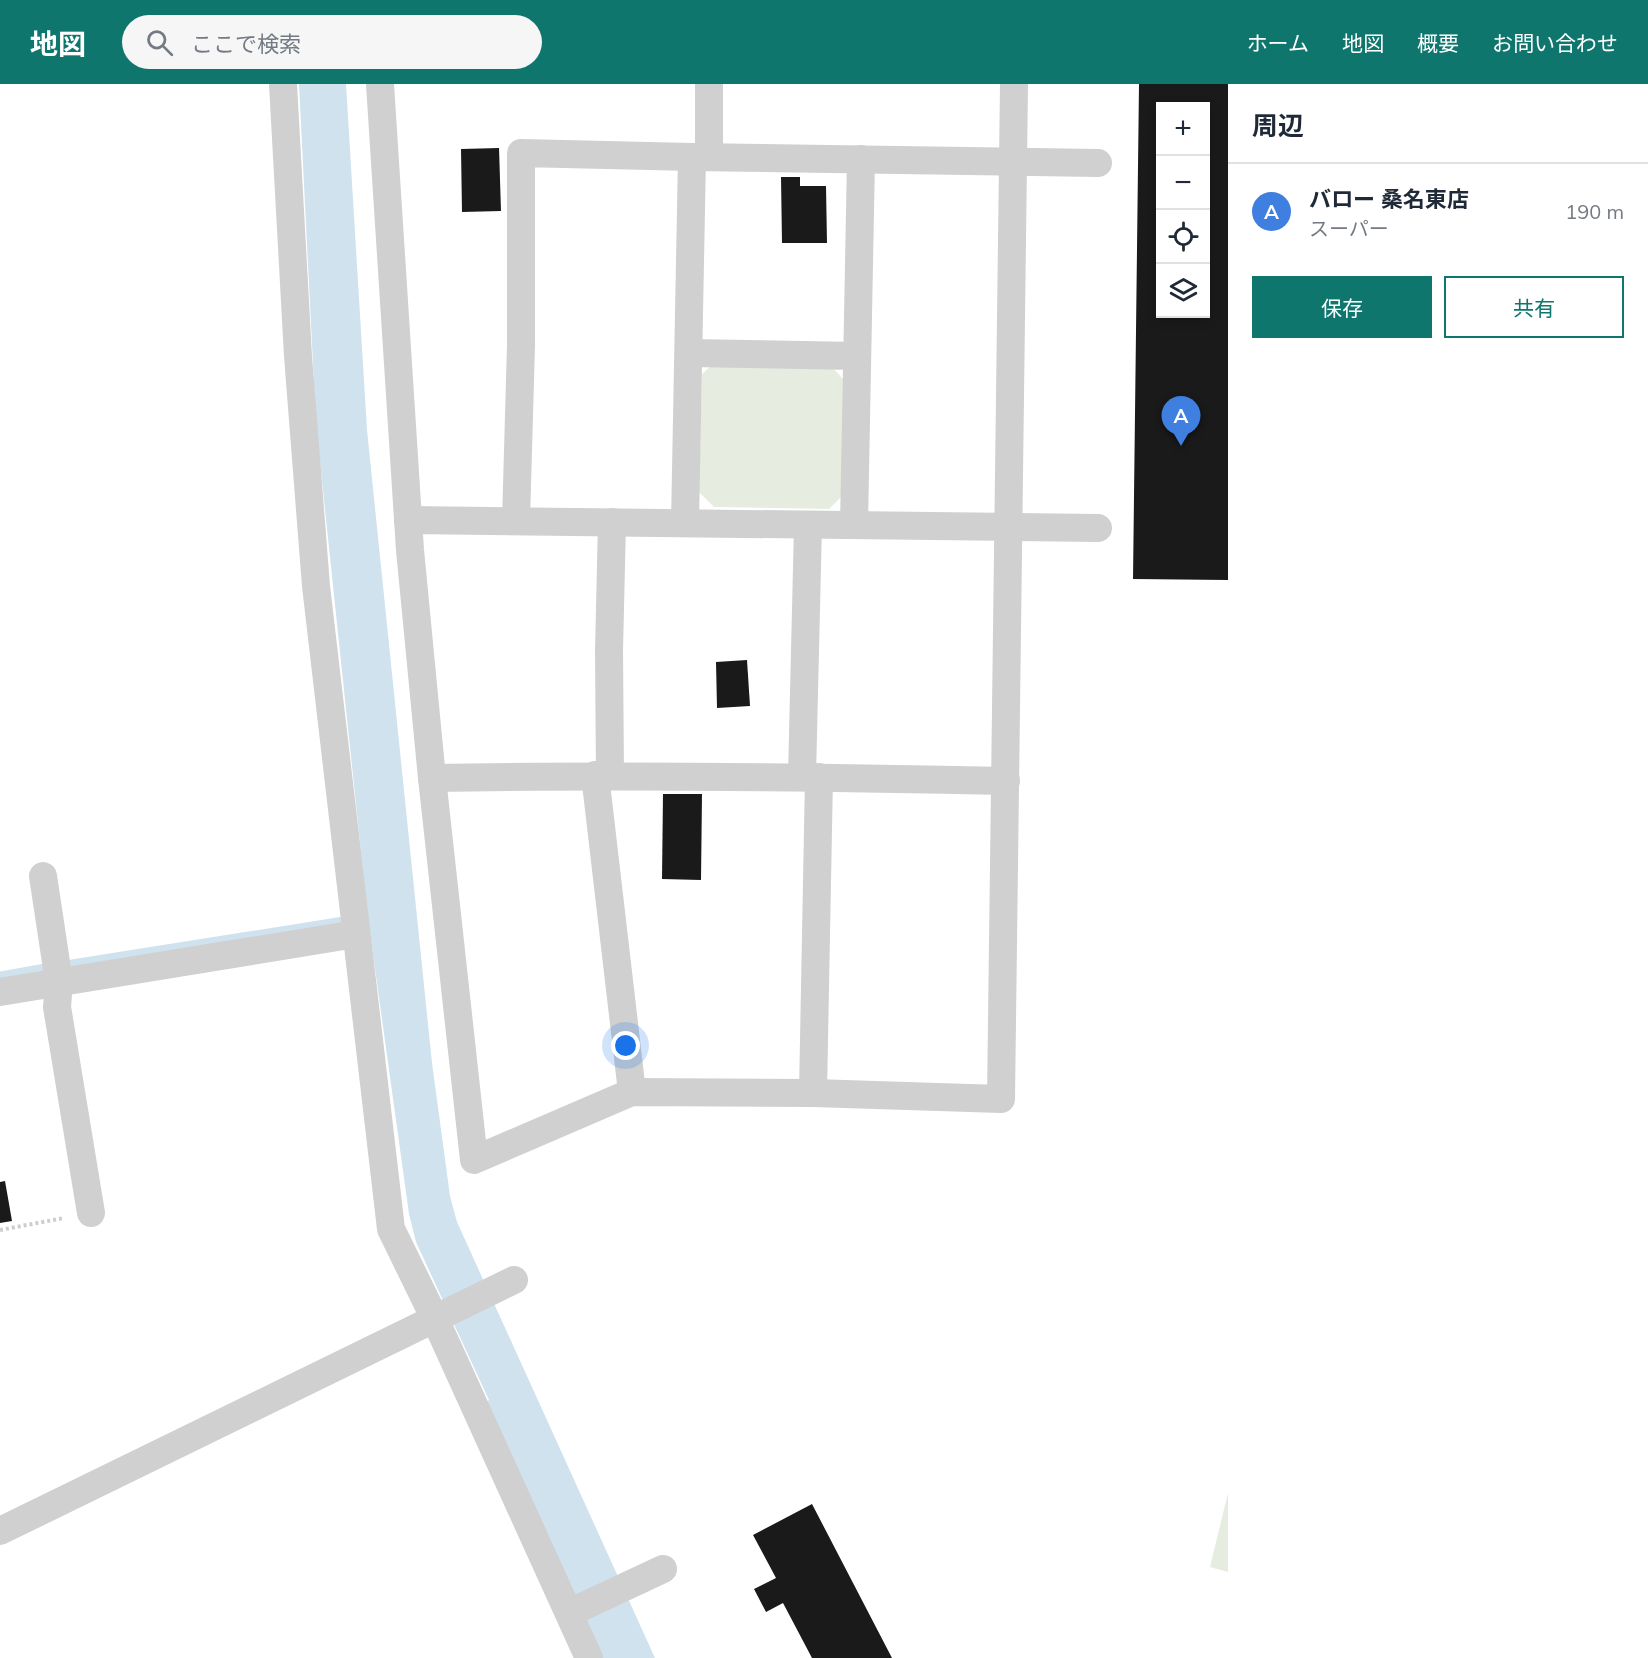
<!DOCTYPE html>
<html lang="ja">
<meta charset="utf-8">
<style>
:root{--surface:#fff;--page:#f6f6f7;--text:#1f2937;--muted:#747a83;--line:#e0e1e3;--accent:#0f766e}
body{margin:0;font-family:Mulish,"Noto Sans JP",sans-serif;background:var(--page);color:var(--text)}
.controls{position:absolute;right:18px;top:18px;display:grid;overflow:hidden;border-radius:0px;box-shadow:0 3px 9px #0003}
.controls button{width:54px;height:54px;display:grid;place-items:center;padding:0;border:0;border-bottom:2px solid var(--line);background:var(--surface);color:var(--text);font:30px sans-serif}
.you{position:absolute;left:626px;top:962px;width:21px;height:21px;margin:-15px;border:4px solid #fff;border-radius:50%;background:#1a73e8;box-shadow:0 0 0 9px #1a73e833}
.badge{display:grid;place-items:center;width:39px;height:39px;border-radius:50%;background:var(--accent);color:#fff;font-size:20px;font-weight:700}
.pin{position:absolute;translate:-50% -50px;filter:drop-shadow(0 2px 3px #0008)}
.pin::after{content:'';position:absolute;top:32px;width:21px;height:18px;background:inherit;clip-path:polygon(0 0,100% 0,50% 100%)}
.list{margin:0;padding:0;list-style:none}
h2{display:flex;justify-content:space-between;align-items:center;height:78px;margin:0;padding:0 24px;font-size:26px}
h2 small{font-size:20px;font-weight:400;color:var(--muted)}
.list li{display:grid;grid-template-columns:39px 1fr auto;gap:18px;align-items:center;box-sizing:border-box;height:96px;padding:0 24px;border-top:2px solid var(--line)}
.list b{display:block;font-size:22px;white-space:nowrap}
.list p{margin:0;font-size:20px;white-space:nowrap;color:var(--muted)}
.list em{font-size:20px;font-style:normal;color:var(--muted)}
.actions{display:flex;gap:12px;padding:18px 24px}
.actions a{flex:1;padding:14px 0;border:2px solid var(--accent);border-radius:0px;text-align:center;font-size:21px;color:var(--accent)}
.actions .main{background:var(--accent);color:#fff}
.icon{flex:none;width:33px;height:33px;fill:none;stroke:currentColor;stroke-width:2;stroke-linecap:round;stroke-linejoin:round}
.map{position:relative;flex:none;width:1228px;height:1574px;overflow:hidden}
header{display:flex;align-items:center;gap:36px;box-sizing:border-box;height:84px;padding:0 30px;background:var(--accent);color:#fff}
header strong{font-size:28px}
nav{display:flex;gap:33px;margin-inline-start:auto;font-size:21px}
.search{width:420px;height:54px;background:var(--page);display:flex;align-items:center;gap:15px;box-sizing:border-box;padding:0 21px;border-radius:33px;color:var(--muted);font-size:22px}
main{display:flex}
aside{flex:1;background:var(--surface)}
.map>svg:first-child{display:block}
.green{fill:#e6ecdf}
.water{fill:#cfe2ee}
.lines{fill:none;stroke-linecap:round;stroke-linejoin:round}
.stream{stroke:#cfe2ee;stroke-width:9}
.building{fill:#1a1a1a;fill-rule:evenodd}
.path{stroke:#cdcdcd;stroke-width:4;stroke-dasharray:3 3;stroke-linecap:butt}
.minor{stroke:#d0d0d0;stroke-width:28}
</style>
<header>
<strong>地図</strong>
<div class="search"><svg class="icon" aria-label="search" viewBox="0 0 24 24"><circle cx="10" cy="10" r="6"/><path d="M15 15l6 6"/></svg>ここで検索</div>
<nav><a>ホーム</a><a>地図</a><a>概要</a><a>お問い合わせ</a></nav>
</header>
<main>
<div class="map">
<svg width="1228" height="1574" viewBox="0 0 1228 1574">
<rect width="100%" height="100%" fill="#fff"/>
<g class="green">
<polygon points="713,280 830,281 843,295 842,412 829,425 714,423 699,408 702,290"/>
<polygon points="1228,1409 1228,1488 1210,1483"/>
</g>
<polygon class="water" points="299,0 346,0 367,346 432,979 450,1112 457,1138 655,1574 603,1574 484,1320 489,1316 416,1158 409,1130 368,834 316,340"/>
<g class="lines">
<g class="stream">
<polyline points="72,880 344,837"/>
<polyline points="0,892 51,883"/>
</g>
</g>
<g class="building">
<path d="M1139,0H1228V496L1133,495ZM1160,22H1206V230H1160Z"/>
<polygon points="499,64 501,127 462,128 461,65"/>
<polygon points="781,93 800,93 800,102 826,102 827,159 782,159"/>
<polygon points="747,576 750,622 717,624 716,578"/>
<polygon points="663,710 702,710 701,796 662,795"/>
<polygon points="5,1097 12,1137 0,1139 0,1098"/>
<polygon points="812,1420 892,1574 812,1574 783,1519 766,1528 754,1505 776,1494 753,1451"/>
</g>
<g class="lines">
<polyline class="path" points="0,1146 64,1134"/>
<g class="minor">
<polyline points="283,0 298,272 316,502 391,1145 435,1235 589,1574"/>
<polyline points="380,0 410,466 432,694 474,1076 632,1008 813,1009 1001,1015 1014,0"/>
<polyline points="709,73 709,0"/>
<polyline points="689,269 857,272"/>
<polyline points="408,436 1098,444"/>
<polyline points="516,437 521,261 521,69 692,73"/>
<polyline points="685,439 692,73 1098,79"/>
<polyline points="854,441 861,75"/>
<polyline points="595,691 632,1008"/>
<polyline points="610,692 609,567 612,438"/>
<polyline points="802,693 808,441"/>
<path d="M432,694C623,691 814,693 1006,697"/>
<polyline points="43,792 59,898 57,923 91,1129"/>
<polyline points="0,908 356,850"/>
<polyline points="813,1009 819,693"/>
<polyline points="0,1447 514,1196"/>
<polyline points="569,1529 663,1485"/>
</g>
</g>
</svg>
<div class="controls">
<button>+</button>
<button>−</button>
<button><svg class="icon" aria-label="locate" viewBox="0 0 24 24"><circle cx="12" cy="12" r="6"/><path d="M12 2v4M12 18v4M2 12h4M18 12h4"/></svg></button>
<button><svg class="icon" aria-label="layers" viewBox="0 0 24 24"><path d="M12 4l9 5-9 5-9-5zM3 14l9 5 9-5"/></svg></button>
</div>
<div class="you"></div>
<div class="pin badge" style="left:1181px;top:362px;background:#3f7fe0">A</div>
</div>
<aside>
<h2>周辺<small></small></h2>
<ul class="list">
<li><span class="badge" style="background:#3f7fe0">A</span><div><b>バロー 桑名東店</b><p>スーパー</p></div><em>190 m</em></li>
</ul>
<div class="actions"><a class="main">保存</a><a>共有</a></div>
</aside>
</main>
